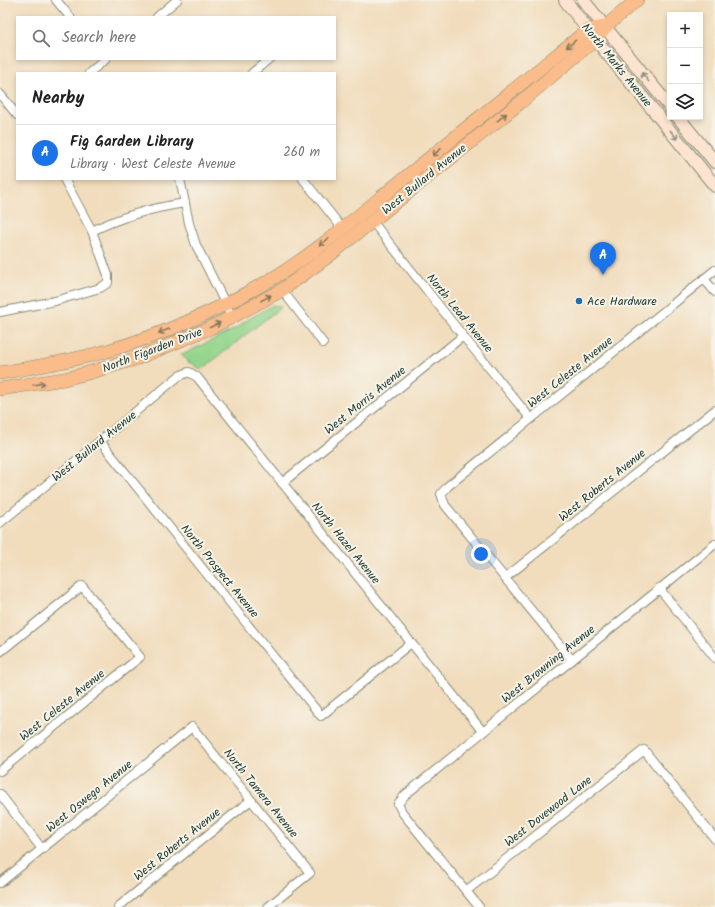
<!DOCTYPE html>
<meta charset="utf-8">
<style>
:root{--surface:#fff;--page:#f2f2f2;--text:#222;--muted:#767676;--line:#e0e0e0;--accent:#1a73e8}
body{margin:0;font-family:Kalam,sans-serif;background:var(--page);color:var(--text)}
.controls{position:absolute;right:12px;top:12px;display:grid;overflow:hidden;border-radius:0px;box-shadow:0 2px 6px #0003}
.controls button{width:36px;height:36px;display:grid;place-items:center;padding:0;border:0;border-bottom:1px solid var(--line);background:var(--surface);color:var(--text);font:20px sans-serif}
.you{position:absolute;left:481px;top:554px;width:14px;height:14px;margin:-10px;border:3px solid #fff;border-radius:50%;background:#1a73e8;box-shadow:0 0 0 6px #1a73e833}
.badge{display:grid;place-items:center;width:26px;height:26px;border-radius:50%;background:var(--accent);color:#fff;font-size:13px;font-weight:700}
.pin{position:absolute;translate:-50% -33px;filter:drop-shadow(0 1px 2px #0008)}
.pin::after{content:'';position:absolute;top:21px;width:14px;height:12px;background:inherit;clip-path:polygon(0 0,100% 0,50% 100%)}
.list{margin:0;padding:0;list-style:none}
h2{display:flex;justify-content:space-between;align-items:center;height:52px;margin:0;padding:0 16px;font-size:17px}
h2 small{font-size:13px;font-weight:400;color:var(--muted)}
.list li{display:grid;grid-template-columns:26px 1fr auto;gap:12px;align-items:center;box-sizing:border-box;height:56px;padding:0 16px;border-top:1px solid var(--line)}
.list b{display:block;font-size:15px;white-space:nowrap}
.list p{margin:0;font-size:13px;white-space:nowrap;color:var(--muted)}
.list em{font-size:13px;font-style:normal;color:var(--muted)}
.icon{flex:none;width:22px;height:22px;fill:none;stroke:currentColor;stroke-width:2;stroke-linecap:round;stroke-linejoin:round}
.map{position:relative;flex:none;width:715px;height:907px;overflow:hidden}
.search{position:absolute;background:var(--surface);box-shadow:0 2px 6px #0003;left:16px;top:16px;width:320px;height:44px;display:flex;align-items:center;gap:10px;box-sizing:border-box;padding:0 14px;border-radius:0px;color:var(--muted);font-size:15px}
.panel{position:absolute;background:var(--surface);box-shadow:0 2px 6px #0003;left:16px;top:72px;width:320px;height:108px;border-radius:0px}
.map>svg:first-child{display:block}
.green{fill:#94d58c;stroke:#5a8960}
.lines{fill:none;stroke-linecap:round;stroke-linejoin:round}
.street-casing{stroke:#888c78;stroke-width:10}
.secondary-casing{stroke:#888c78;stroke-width:14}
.primary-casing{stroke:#888c78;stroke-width:14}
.street{stroke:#fff;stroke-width:8}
.secondary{stroke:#fde4d0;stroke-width:12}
.primary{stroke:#f9bc8a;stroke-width:13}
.oneway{stroke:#81765b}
.oneway2{stroke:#8e9082}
.poi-dot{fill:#1f6fb2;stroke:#f7f3e8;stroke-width:1.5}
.labels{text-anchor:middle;stroke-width:4;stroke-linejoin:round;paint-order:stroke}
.street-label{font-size:12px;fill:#1f3d34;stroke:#f7f3e8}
.poi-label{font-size:12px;fill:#1f3d34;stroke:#f7f3e8;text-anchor:start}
</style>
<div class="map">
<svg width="715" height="907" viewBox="0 0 715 907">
<rect width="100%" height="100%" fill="#f7f3e8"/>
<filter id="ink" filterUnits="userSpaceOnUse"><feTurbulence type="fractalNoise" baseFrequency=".025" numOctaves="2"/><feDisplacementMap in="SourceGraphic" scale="8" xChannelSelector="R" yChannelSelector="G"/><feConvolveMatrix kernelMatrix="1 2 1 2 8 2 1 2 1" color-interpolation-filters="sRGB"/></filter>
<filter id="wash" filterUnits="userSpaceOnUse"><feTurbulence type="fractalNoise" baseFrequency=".012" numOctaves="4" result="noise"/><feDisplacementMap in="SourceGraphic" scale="16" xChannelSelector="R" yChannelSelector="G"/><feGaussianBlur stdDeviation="0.9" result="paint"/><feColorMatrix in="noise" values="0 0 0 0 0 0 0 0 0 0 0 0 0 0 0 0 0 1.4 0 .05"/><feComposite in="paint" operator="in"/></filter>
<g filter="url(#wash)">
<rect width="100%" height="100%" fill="#f1dcbb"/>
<polygon class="green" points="273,305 281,307 201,370 193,364 188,362 181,354 186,353 237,328 244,322"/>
</g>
<g filter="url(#ink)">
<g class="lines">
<defs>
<g id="street">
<polyline points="56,0 70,17"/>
<polyline points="157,17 177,0"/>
<polyline points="89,73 106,59"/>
<polyline points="252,73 269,59"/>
<polyline points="0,94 17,115"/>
<polyline points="180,179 189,223 196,245 232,317"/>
<polyline points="303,179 342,228"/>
<polyline points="372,221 463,336 531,419"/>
<path d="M92,231C122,216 152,208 185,203"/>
<polyline points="704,279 715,292"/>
<polyline points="282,290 323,343"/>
<polyline points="0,312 55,301 100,288 108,283 108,275 92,231 64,179"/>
<polyline points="100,441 321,716 411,643"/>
<polyline points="282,483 463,336"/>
<polyline points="0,523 179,376 189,372 197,377 483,732"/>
<polyline points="505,578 715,410"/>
<polyline points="659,588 715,658"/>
<polyline points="0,652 82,586 140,657 0,771"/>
<polyline points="572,660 445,505 441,494 448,486 715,270"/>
<polyline points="0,794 42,849"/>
<polyline points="0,883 192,727 310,873 268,907"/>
<polyline points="466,891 644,750 715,839"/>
<polyline points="118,907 251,800"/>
<polyline points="479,907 402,812 398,804 405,795 572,660 715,544"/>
</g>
<g id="secondary">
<polyline points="565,0 588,30 715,186"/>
<polyline points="583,0 670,107"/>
<polyline points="678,117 715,162"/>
</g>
<g id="primary">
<path d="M0,373C36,367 72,361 107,351C162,335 220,309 270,280C316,253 359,215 401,181C460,133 520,85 579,37L588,30L605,27"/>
<polyline points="0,389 64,379 88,373 138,358 210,328 232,317 282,290 330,255 521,102 596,39 605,27 637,0"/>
</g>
</defs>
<use href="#street" class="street-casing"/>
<use href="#secondary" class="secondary-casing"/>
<use href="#primary" class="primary-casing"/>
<use href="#street" class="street"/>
<use href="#secondary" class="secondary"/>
<use href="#primary" class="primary"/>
</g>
<defs><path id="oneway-shaft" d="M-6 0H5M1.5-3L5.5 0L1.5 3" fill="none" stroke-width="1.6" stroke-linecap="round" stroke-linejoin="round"/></defs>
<g class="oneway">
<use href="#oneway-shaft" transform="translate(571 44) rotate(141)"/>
<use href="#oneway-shaft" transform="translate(502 117) rotate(-39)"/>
<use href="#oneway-shaft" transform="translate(437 152) rotate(141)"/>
<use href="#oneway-shaft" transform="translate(324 242) rotate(143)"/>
<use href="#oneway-shaft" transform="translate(266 298) rotate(-29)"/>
<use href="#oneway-shaft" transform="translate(215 325) rotate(-25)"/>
<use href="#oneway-shaft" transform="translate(164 331) rotate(158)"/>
<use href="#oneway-shaft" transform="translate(39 384) rotate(-9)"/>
</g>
<g class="oneway2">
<use href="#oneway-shaft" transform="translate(645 77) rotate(-129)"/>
<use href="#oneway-shaft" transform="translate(674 135) rotate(51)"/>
</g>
</g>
<circle class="poi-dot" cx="579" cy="301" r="4"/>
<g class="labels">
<g class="street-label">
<text transform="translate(617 65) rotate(51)" y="4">North Marks Avenue</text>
<text transform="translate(424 179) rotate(-39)" y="4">West Bullard Avenue</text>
<text transform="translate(460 313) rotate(51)" y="4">North Lead Avenue</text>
<text transform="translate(152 350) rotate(-21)" y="4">North Figarden Drive</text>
<text transform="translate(570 372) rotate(-39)" y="4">West Celeste Avenue</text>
<text transform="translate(365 400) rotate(-39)" y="4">West Morris Avenue</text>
<text transform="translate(94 446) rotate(-39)" y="4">West Bullard Avenue</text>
<text transform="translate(602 485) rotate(-39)" y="4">West Roberts Avenue</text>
<text transform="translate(346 543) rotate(51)" y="4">North Hazel Avenue</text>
<text transform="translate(220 571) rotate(51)" y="4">North Prospect Avenue</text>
<text transform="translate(548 664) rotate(-39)" y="4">West Browning Avenue</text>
<text transform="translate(62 705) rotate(-39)" y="4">West Celeste Avenue</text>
<text transform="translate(261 793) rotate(51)" y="4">North Tamera Avenue</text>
<text transform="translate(89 796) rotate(-39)" y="4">West Oswego Avenue</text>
<text transform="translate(548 811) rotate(-38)" y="4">West Dovewood Lane</text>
<text transform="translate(177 844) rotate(-39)" y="4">West Roberts Avenue</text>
</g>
<g class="poi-label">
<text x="587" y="305">Ace Hardware</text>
</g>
</g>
</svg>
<div class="controls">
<button>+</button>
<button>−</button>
<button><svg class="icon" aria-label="layers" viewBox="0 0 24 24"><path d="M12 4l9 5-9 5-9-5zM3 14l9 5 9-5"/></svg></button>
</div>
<div class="you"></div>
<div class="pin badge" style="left:603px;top:275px">A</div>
<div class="search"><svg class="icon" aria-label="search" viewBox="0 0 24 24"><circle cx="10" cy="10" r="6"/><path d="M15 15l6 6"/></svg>Search here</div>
<section class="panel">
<h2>Nearby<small></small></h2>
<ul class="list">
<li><span class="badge">A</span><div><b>Fig Garden Library</b><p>Library · West Celeste Avenue</p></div><em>260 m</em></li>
</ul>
</section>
</div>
